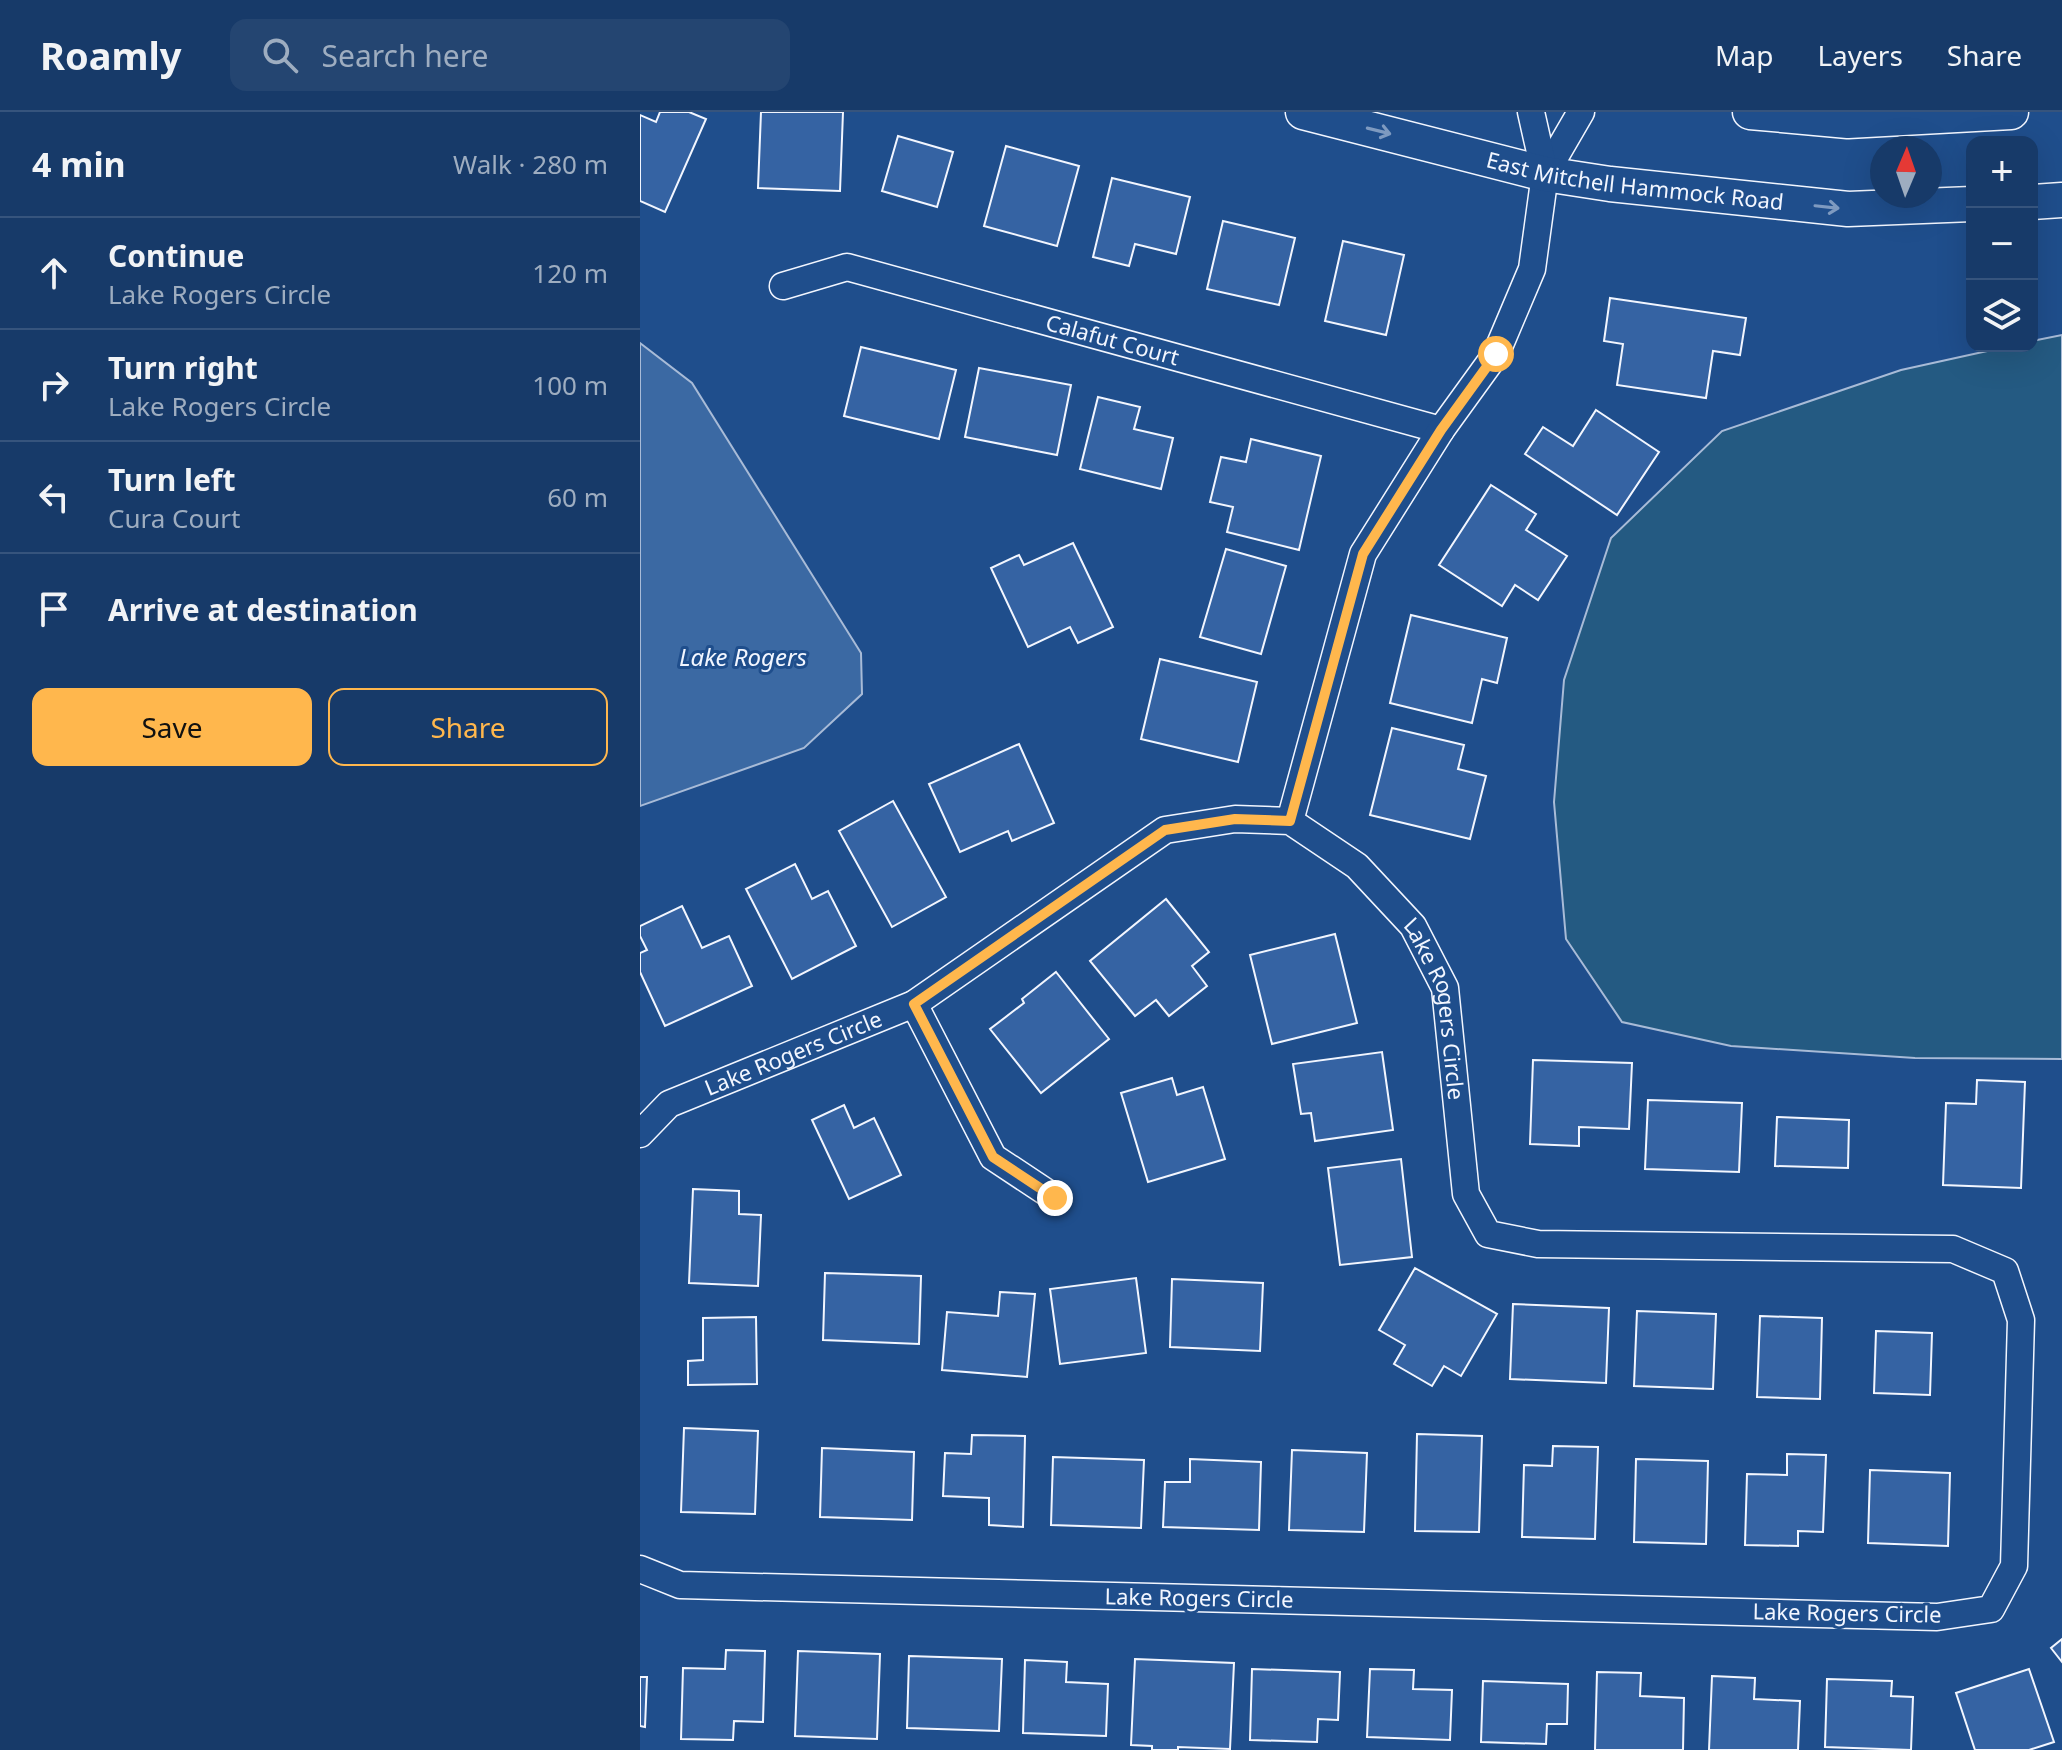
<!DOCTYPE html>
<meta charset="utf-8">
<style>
:root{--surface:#173a69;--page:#244571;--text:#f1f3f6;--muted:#9eadc0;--line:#36547d;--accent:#ffb74d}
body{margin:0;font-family:"Noto Sans",sans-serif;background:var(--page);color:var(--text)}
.controls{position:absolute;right:24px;top:24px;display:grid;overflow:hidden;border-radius:16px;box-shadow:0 8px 32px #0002}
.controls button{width:72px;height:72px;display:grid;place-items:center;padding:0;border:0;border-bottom:2px solid var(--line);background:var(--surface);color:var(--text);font:40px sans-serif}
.compass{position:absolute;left:1230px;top:24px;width:72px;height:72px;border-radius:50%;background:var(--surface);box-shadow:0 8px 32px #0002;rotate:2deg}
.stop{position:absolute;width:24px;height:24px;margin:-18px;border:6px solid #ffb74d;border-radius:50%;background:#fff}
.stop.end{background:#ffb74d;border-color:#fff;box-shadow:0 2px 8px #0008}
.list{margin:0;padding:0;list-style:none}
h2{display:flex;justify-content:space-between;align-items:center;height:104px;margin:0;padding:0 32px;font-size:34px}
h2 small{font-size:26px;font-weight:400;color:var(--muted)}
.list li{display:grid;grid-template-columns:52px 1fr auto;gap:24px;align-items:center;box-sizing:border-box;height:112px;padding:0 32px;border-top:2px solid var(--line)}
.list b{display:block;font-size:30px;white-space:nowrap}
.list p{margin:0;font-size:26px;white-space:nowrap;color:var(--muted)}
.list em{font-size:26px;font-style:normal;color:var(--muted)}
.actions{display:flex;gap:16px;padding:24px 32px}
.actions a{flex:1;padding:18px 0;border:2px solid var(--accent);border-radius:16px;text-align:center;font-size:28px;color:var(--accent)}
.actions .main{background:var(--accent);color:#111}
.icon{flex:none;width:44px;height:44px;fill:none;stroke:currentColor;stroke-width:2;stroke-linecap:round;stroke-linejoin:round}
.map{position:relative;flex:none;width:1422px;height:1638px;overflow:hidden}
header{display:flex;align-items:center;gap:48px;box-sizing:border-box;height:112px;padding:0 40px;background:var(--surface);border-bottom:2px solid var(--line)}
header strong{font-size:38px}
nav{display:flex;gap:44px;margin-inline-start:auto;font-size:28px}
.search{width:560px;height:72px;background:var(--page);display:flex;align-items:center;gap:20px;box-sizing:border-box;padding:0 28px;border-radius:16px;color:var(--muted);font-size:30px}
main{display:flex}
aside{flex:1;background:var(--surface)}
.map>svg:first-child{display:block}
.green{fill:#245a82;stroke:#a8bbd7;stroke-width:2}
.water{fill:#3b69a3;stroke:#a8bbd7;stroke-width:2}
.building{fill:#3563a3;stroke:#f2f6ff;stroke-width:2}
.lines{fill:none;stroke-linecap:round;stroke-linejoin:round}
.minor-casing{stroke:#f2f6ff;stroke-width:29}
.tertiary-casing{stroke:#f2f6ff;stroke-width:37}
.minor{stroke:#1f4e8c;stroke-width:26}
.tertiary{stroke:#1f4e8c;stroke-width:34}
.oneway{stroke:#7e9ac0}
.route{stroke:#ffb74d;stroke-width:10}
.labels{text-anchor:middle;stroke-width:6;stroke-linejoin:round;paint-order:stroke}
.street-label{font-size:22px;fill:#f2f6ff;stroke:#1f4e8c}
.water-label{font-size:24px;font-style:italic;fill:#f2f6ff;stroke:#1f4e8c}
</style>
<header>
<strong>Roamly</strong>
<div class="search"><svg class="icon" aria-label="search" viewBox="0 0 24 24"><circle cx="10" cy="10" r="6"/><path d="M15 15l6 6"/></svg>Search here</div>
<nav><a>Map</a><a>Layers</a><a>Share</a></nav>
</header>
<main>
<aside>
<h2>4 min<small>Walk · 280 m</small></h2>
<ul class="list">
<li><svg class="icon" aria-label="ahead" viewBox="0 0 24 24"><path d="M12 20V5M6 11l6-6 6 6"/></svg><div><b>Continue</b><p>Lake Rogers Circle</p></div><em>120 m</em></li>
<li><svg class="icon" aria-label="right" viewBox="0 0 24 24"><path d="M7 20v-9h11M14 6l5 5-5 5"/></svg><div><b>Turn right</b><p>Lake Rogers Circle</p></div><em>100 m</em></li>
<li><svg class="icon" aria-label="left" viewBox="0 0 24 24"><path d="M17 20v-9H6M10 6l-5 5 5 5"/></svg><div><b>Turn left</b><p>Cura Court</p></div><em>60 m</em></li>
<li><svg class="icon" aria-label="arrive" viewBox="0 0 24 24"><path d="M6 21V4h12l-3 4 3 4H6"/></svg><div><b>Arrive at destination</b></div></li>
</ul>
<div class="actions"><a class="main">Save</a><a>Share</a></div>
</aside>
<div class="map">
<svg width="1422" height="1638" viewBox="0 0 1422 1638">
<rect width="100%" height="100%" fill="#1f4e8c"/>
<polygon class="green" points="1422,223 1422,947 1275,946 1091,934 982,910 926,827 914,690 924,568 971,426 1082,319 1261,258 1370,234 1392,234 1392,229"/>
<polygon class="water" points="0,231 52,271 221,541 222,582 164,636 0,694"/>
<g class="building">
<polygon points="20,0 49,0 66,7 25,100 0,89 0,3 16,10"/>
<polygon points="121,0 203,0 200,79 118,76"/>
<polygon points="258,24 313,40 297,95 242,79"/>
<polygon points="366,34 439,54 417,134 344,114"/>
<polygon points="472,66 550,85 536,142 495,132 489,154 453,145"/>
<polygon points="583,109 655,126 639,193 567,177"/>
<polygon points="703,129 764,143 746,223 685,209"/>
<polygon points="970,186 1106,206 1100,243 1073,239 1066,286 977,273 983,232 964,229"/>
<polygon points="221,235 316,258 299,327 204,304"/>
<polygon points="339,256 431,273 417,343 325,325"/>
<polygon points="458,285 500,295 494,317 533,326 521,377 440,357"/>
<polygon points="956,298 1019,340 977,403 885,342 903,315 933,334"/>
<polygon points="611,327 681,344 659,438 587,420 593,395 570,390 581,345 606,350"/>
<polygon points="851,373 896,402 886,418 927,444 898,488 875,473 862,494 799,453"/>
<polygon points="433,431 473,515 438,531 430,515 388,535 351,456 379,443 384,453"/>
<polygon points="586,437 646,454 621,542 560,525"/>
<polygon points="771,503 867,526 857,571 842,567 832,611 750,591"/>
<polygon points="520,547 617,570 598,650 501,627"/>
<polygon points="752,616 824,633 818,657 846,664 830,727 730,703"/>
<polygon points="379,632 414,711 372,729 368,719 320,740 289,672"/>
<polygon points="253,689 306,785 252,815 199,719"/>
<polygon points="155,752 172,787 188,779 216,834 152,867 106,777"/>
<polygon points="526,787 569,840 552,854 567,874 529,904 516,888 495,904 450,849"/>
<polygon points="42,794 62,836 89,824 112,874 25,914 0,860 0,841 7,838 0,824 0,814"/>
<polygon points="695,822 717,911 632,932 610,843"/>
<polygon points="416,860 469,927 401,981 350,917 384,891 382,887"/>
<polygon points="742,940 753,1018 675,1029 671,1001 661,1002 653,952"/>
<polygon points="893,948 992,951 989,1017 939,1015 939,1034 890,1032"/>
<polygon points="532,966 537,983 563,975 585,1047 508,1070 481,981"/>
<polygon points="1337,968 1385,970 1381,1076 1303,1073 1306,991 1336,992"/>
<polygon points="1008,988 1102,991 1099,1060 1005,1057"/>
<polygon points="204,993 214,1016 234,1006 261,1063 209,1087 172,1008"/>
<polygon points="1137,1005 1209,1008 1208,1056 1135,1054"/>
<polygon points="761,1047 772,1145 700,1153 688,1056"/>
<polygon points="53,1077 99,1079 99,1102 121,1103 118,1174 49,1171"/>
<polygon points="775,1156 857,1202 821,1264 804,1254 792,1274 754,1252 765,1233 739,1218"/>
<polygon points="185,1161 281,1164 279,1232 183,1228"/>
<polygon points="496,1166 506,1241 420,1252 410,1177"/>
<polygon points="532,1167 623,1171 620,1239 530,1235"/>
<polygon points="360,1180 395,1182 387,1265 302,1258 307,1200 358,1204"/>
<polygon points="873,1192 969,1196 966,1271 870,1267"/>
<polygon points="997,1199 1076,1202 1073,1277 994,1274"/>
<polygon points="1120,1204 1182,1206 1180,1287 1117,1285"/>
<polygon points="116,1205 117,1272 48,1273 48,1249 63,1248 63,1206"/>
<polygon points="1236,1219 1292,1221 1290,1283 1234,1281"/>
<polygon points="44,1316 118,1319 115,1402 41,1400"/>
<polygon points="777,1322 842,1324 839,1420 775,1419"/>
<polygon points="332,1323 385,1324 383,1415 349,1413 349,1386 303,1384 305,1341 331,1342"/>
<polygon points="913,1334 958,1335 955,1427 882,1425 884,1353 912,1354"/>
<polygon points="182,1336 274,1340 272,1408 180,1405"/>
<polygon points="652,1338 727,1341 724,1420 649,1418"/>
<polygon points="1147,1342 1186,1343 1183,1420 1158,1419 1158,1434 1105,1433 1107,1362 1147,1363"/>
<polygon points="413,1345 504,1348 501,1416 411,1413"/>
<polygon points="550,1347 621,1350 619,1418 523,1415 525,1370 550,1370"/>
<polygon points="996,1347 1068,1349 1066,1432 994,1430"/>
<polygon points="1230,1358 1310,1361 1308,1434 1228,1431"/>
<polygon points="1422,1527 1422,1550 1411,1536"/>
<polygon points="86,1538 125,1539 123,1610 94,1609 93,1628 41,1627 43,1556 85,1557"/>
<polygon points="158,1539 240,1542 237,1627 155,1624"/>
<polygon points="269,1544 362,1547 359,1619 267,1616"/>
<polygon points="495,1547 594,1551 590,1637 538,1635 538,1638 512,1638 512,1634 491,1633"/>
<polygon points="385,1548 427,1550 426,1570 468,1572 466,1624 383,1621"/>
<polygon points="612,1557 700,1560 698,1608 678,1607 677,1630 610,1628"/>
<polygon points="730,1557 774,1558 773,1577 812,1578 810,1628 727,1625"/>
<polygon points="1389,1557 1414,1630 1389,1638 1335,1638 1316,1581"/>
<polygon points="957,1560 1001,1561 1000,1584 1044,1586 1043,1638 955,1638"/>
<polygon points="1072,1564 1115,1566 1114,1587 1160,1589 1158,1638 1069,1638"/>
<polygon points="0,1565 7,1565 5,1615 0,1614"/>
<polygon points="1187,1567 1252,1569 1251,1584 1273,1585 1271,1638 1185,1635"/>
<polygon points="843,1569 928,1572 927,1612 907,1612 906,1632 841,1630"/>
</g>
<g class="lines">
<defs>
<g id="minor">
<polyline points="905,62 941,0"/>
<path id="s1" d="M143,174L207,155L801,318"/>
<polyline points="650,709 723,442 801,318 856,242 892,157 905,62 891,0"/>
<polyline points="274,892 353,1045 415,1086"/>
<path id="s2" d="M0,1022L29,992L274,892L525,718L595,707L650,709L717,754L773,814L805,876L826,1082L848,1122L898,1132L1313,1137L1365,1159L1381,1208L1374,1454L1351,1497L1297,1505L40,1473L0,1457"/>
</g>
<g id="tertiary">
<path id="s3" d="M663,0L905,62L970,72L1208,97L1332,92"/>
<polyline points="1110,0 1208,9 1371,0"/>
<polyline points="1392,90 1422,88"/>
</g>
</defs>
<use href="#minor" class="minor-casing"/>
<use href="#tertiary" class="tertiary-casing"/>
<use href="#minor" class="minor"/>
<use href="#tertiary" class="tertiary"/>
</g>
<defs><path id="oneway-shaft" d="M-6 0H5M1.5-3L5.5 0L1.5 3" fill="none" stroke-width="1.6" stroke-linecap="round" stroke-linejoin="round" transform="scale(2)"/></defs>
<g class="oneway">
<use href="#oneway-shaft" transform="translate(739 19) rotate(14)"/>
<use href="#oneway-shaft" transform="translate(1187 95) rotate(6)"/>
</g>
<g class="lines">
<polyline class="route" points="415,1086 353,1045 274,892 525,718 595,707 650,709 723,442 801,318 856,242"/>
</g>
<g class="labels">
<g class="street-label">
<text dy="8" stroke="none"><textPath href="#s3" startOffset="340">East Mitchell Hammock Road</textPath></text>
<text dy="8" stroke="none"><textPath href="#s1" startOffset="342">Calafut Court</textPath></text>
<text dy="8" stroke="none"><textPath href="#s2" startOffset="988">Lake Rogers Circle</textPath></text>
<text dy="8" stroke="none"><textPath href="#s2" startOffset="176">Lake Rogers Circle</textPath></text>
<text transform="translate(559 1486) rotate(1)" y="8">Lake Rogers Circle</text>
<text transform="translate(1207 1501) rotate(1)" y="8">Lake Rogers Circle</text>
</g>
<g class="water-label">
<text x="103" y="554">Lake Rogers</text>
</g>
</g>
</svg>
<div class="controls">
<button>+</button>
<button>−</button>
<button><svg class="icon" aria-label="layers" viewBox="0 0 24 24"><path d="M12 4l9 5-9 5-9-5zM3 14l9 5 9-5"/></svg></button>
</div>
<svg class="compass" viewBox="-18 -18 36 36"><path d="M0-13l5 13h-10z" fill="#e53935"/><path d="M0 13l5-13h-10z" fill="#9eadc0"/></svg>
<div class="stop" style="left:856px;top:242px"></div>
<div class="stop end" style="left:415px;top:1086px"></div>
</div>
</main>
